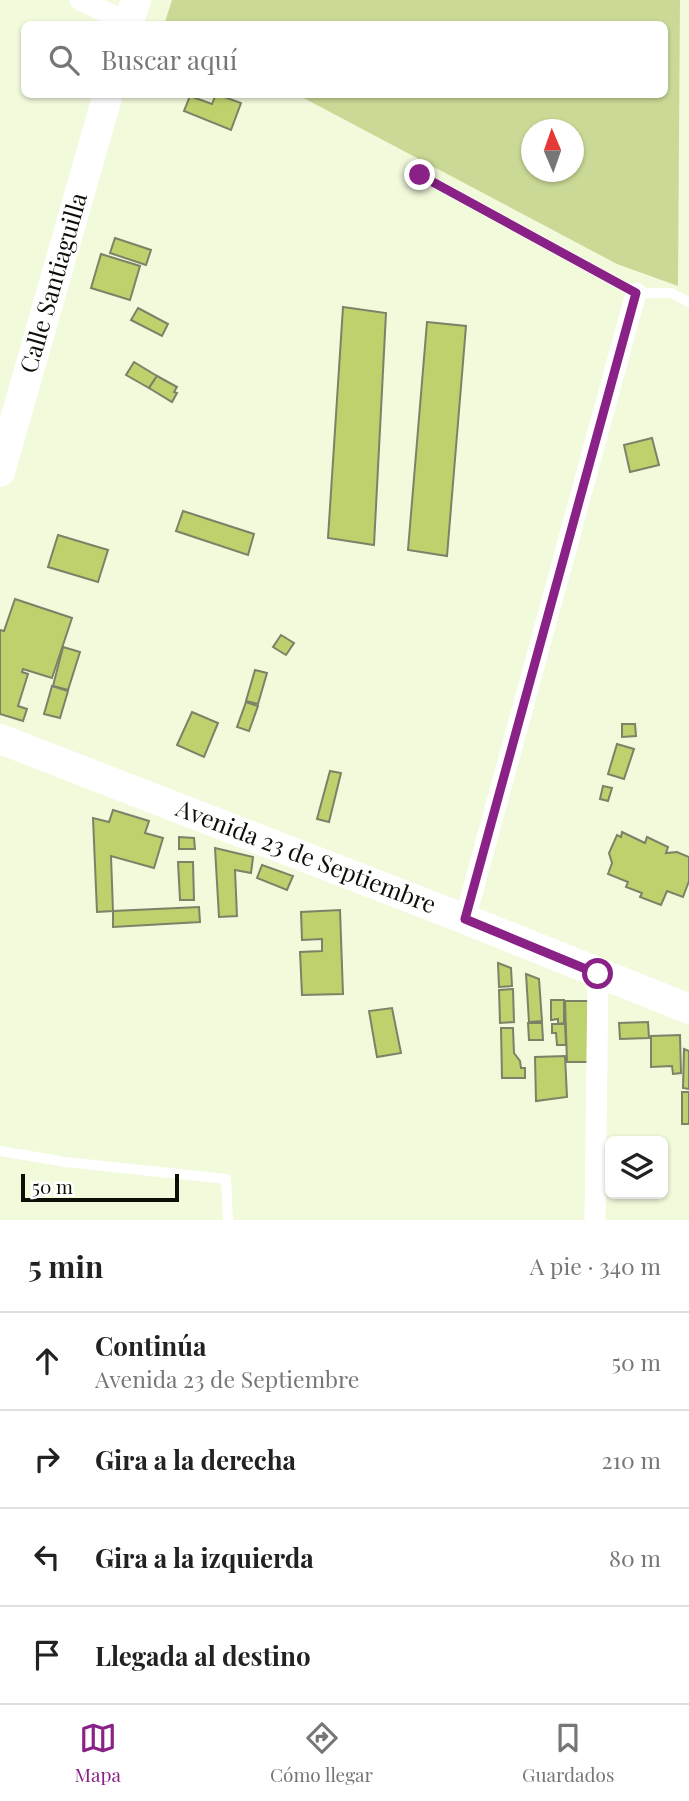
<!DOCTYPE html>
<html lang="es">
<meta charset="utf-8">
<style>
:root{--surface:#fff;--page:#f6f6f6;--text:#222;--muted:#767676;--line:#e0e0e0;--accent:#8a2187}
body{margin:0;font-family:"Playfair Display",serif;background:var(--page);color:var(--text)}
.controls{position:absolute;right:21px;bottom:21px;display:grid;overflow:hidden;border-radius:10px;box-shadow:0 2px 5px #0004}
.controls button{width:63px;height:63px;display:grid;place-items:center;padding:0;border:0;border-bottom:2px solid var(--line);background:var(--surface);color:var(--text);font:35px sans-serif}
.compass{position:absolute;left:521px;top:119px;width:63px;height:63px;border-radius:50%;background:var(--surface);box-shadow:0 2px 5px #0004;rotate:358deg}
.scale{position:absolute;left:21px;bottom:18px;width:158px;box-sizing:border-box;padding-left:7px;border:4px solid #0d0f06;border-top:0;font-size:19px;line-height:24px;white-space:nowrap;color:#0d0f06;-webkit-text-stroke:5px #fff;paint-order:stroke}
.stop{position:absolute;width:21px;height:21px;margin:-16px;border:5px solid #8a2187;border-radius:50%;background:#fff}
.stop.end{background:#8a2187;border-color:#fff;box-shadow:0 2px 7px #0008}
.list{margin:0;padding:0;list-style:none}
h2{display:flex;justify-content:space-between;align-items:center;height:91px;margin:0;padding:0 28px;font-size:30px}
h2 small{font-size:23px;font-weight:400;color:var(--muted)}
.list li{display:grid;grid-template-columns:46px 1fr auto;gap:21px;align-items:center;box-sizing:border-box;height:98px;padding:0 28px;border-top:2px solid var(--line)}
.list b{display:block;font-size:26px;white-space:nowrap}
.list p{margin:0;font-size:23px;white-space:nowrap;color:var(--muted)}
.list em{font-size:23px;font-style:normal;color:var(--muted)}
.icon{flex:none;width:38px;height:38px;fill:none;stroke:currentColor;stroke-width:2;stroke-linecap:round;stroke-linejoin:round}
.map{position:relative;flex:none;width:689px;height:1220px;overflow:hidden}
.search{position:absolute;background:var(--surface);box-shadow:0 2px 5px #0004;left:21px;right:21px;top:21px;height:77px;display:flex;align-items:center;gap:18px;box-sizing:border-box;padding:0 24px;border-radius:10px;color:var(--muted);font-size:26px}
.sheet{height:483px;background:var(--surface)}
nav{display:flex;justify-content:space-around;align-items:center;box-sizing:border-box;height:98px;border-top:2px solid var(--line);background:var(--surface);font-size:19px;color:var(--muted)}
nav a{display:grid;justify-items:center;gap:4px}
nav .on{color:var(--accent)}
.map>svg:first-child{display:block}
.green{fill:#cada96;fill-rule:evenodd}
.building{fill:#bdd26d;stroke:#7b8267;stroke-width:2}
.lines{fill:none;stroke-linecap:round;stroke-linejoin:round}
.lane{stroke:#fff;stroke-width:10}
.street{stroke:#fff;stroke-width:21}
.secondary{stroke:#fff;stroke-width:30}
.route{stroke:#8a2187;stroke-width:9}
.labels{text-anchor:middle;stroke-width:6;stroke-linejoin:round;paint-order:stroke}
.street-label{font-size:24px;fill:#0d0f06;stroke:#fff}
</style>
<div class="map">
<svg width="689" height="1220" viewBox="0 0 689 1220">
<rect width="100%" height="100%" fill="#f2fadc"/>
<path class="green" d="M172,0H680L678,286L617,264L298,95L664,94V24H171L165,22ZM532,130H574V172H532Z"/>
<g class="building">
<polygon points="216,94 241,103 231,130 184,111 190,96 212,104"/>
<polygon points="115,238 151,250 146,265 110,253"/>
<polygon points="101,254 140,266 130,300 91,288"/>
<polygon points="343,307 386,313 374,545 328,538"/>
<polygon points="138,308 168,324 162,336 131,320"/>
<polygon points="427,322 466,326 447,556 408,550"/>
<polygon points="134,362 157,376 149,388 126,375"/>
<polygon points="157,376 177,387 174,392 177,393 172,402 149,388"/>
<polygon points="652,438 659,465 630,472 624,445"/>
<polygon points="183,511 254,534 248,555 176,531"/>
<polygon points="58,535 108,550 98,582 48,567"/>
<polygon points="15,599 72,618 52,678 23,669 22,672 28,674 18,706 27,709 23,721 0,714 0,630 4,631"/>
<polygon points="281,635 294,643 286,655 273,647"/>
<polygon points="63,647 80,652 68,690 53,686"/>
<polygon points="255,670 267,673 258,704 246,701"/>
<polygon points="52,686 68,691 60,718 44,714"/>
<polygon points="246,702 258,706 249,731 237,727"/>
<polygon points="192,712 218,723 204,757 177,745"/>
<polygon points="622,724 635,724 636,736 622,737"/>
<polygon points="617,744 634,749 624,779 608,774"/>
<polygon points="330,771 341,773 329,822 317,819"/>
<polygon points="603,786 612,788 608,801 600,799"/>
<polygon points="113,810 149,821 145,833 163,838 154,868 111,856 113,911 97,912 93,818 109,822"/>
<polygon points="622,832 645,843 647,837 668,847 666,853 677,852 689,857 689,881 683,897 667,891 661,905 640,897 642,893 626,887 628,882 608,874 612,863 609,853 617,835 621,837"/>
<polygon points="179,837 194,838 195,849 179,849"/>
<polygon points="215,848 253,857 251,873 235,870 237,916 219,917"/>
<polygon points="178,862 193,862 194,900 180,900"/>
<polygon points="262,865 293,876 287,890 257,878"/>
<polygon points="199,907 200,922 113,927 113,911"/>
<polygon points="340,910 343,994 302,995 300,952 322,951 322,939 302,940 301,912"/>
<polygon points="498,963 511,968 512,986 499,987"/>
<polygon points="526,974 539,979 542,1021 529,1022"/>
<polygon points="513,989 514,1022 500,1023 499,990"/>
<polygon points="551,1000 564,1000 564,1023 558,1024 558,1019 551,1020"/>
<polygon points="565,1001 591,1001 592,1062 567,1062"/>
<polygon points="392,1008 401,1053 377,1057 369,1011"/>
<polygon points="648,1022 649,1038 620,1039 619,1023"/>
<polygon points="528,1023 542,1023 543,1040 529,1040"/>
<polygon points="552,1024 565,1024 566,1045 557,1045 556,1033 552,1033"/>
<polygon points="501,1028 513,1028 514,1053 520,1061 521,1068 525,1068 525,1078 502,1078"/>
<polygon points="680,1035 681,1073 673,1074 672,1066 651,1067 651,1036"/>
<polygon points="684,1049 689,1051 689,1089 683,1088"/>
<polygon points="565,1056 567,1097 536,1101 535,1057"/>
<rect x="682" y="1092" width="7" height="32"/>
</g>
<g class="lines">
<g class="lane">
<polyline points="420,175 636,293 671,293 689,302"/>
<polyline points="0,1151 66,1162 226,1179 228,1220"/>
</g>
<g class="street">
<polyline points="80,0 129,23"/>
<polyline points="465,919 636,293"/>
<polyline points="595,1220 598,974"/>
</g>
<g class="secondary">
<polyline points="128,24 136,0"/>
<polyline points="0,472 108,94"/>
<polyline points="0,739 465,919 689,1009"/>
</g>
</g>
<g class="lines">
<polyline class="route" points="420,175 636,293 465,919 598,974"/>
</g>
<g class="labels">
<g class="street-label">
<text transform="translate(54 283) rotate(-74)" y="8">Calle Santiaguilla</text>
<text transform="translate(306 857) rotate(21)" y="8">Avenida 23 de Septiembre</text>
</g>
</g>
</svg>
<div class="controls">
<button><svg class="icon" aria-label="layers" viewBox="0 0 24 24"><path d="M12 4l9 5-9 5-9-5zM3 14l9 5 9-5"/></svg></button>
</div>
<svg class="compass" viewBox="-18 -18 36 36"><path d="M0-13l5 13h-10z" fill="#e53935"/><path d="M0 13l5-13h-10z" fill="#767676"/></svg>
<div class="scale">50 m</div>
<div class="stop" style="left:598px;top:974px"></div>
<div class="stop end" style="left:420px;top:175px"></div>
<div class="search"><svg class="icon" aria-label="search" viewBox="0 0 24 24"><circle cx="10" cy="10" r="6"/><path d="M15 15l6 6"/></svg>Buscar aquí</div>
</div>
<section class="sheet">
<h2>5 min<small>A pie · 340 m</small></h2>
<ul class="list">
<li><svg class="icon" aria-label="ahead" viewBox="0 0 24 24"><path d="M12 20V5M6 11l6-6 6 6"/></svg><div><b>Continúa</b><p>Avenida 23 de Septiembre</p></div><em>50 m</em></li>
<li><svg class="icon" aria-label="right" viewBox="0 0 24 24"><path d="M7 20v-9h11M14 6l5 5-5 5"/></svg><div><b>Gira a la derecha</b></div><em>210 m</em></li>
<li><svg class="icon" aria-label="left" viewBox="0 0 24 24"><path d="M17 20v-9H6M10 6l-5 5 5 5"/></svg><div><b>Gira a la izquierda</b></div><em>80 m</em></li>
<li><svg class="icon" aria-label="arrive" viewBox="0 0 24 24"><path d="M6 21V4h12l-3 4 3 4H6"/></svg><div><b>Llegada al destino</b></div></li>
</ul>
</section>
<nav>
<a class="on"><svg class="icon" aria-label="map" viewBox="0 0 24 24"><path d="M3 6l6-2 6 2 6-2v14l-6 2-6-2-6 2zM9 4v14M15 6v14"/></svg>Mapa</a>
<a><svg class="icon" aria-label="directions" viewBox="0 0 24 24"><path d="M12 3l9 9-9 9-9-9zM9 14v-3h6M13 9l2 2-2 2"/></svg>Cómo llegar</a>
<a><svg class="icon" aria-label="saved" viewBox="0 0 24 24"><path d="M7 4h10v16l-5-4-5 4z"/></svg>Guardados</a>
</nav>
